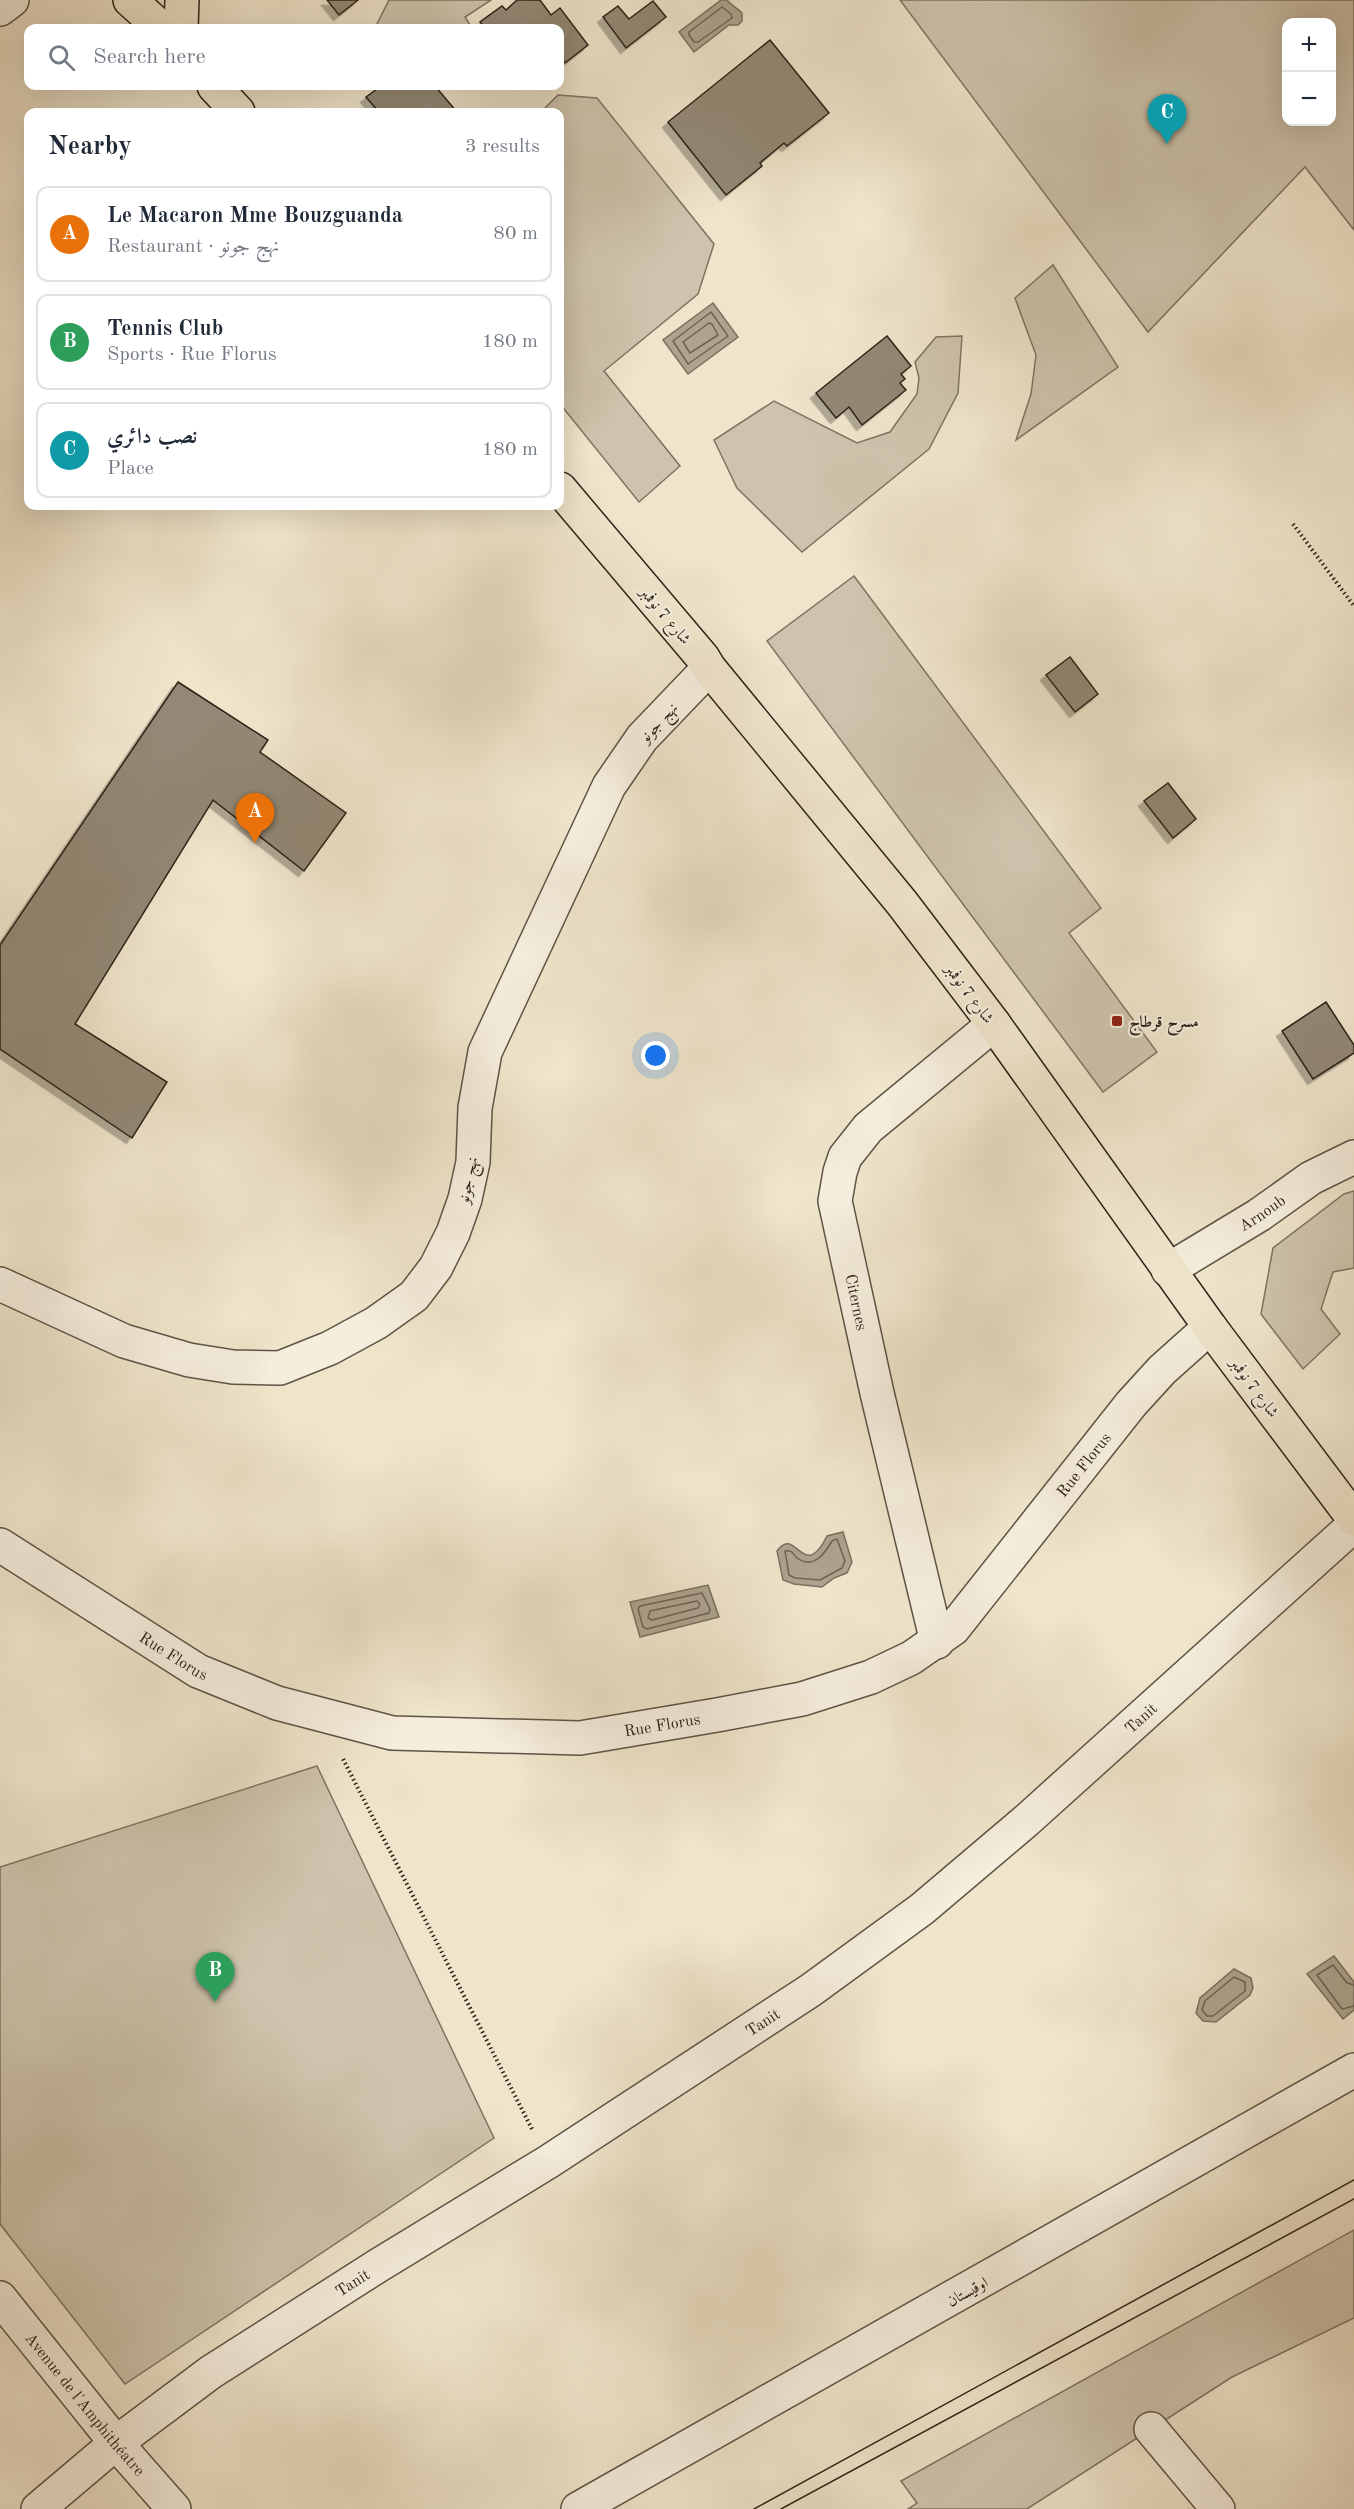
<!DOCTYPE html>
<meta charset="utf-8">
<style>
:root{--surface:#fff;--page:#f2f2f3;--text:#1f2937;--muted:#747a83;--line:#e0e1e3;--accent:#0b8043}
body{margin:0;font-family:"Old Standard TT",Amiri,serif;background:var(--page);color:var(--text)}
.controls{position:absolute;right:18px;top:18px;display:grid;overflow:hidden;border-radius:12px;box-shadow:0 6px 24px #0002}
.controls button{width:54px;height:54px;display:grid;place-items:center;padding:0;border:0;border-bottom:2px solid var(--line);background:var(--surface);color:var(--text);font:30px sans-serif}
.you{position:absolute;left:656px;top:1056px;width:21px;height:21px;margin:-15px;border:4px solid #fff;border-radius:50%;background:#1a73e8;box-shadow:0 0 0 9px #1a73e833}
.badge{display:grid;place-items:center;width:39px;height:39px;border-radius:50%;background:var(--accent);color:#fff;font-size:20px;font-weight:700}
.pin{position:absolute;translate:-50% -50px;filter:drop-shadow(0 2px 3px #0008)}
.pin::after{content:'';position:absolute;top:32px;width:21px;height:18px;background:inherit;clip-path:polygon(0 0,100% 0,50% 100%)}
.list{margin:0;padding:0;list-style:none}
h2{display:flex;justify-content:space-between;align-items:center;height:78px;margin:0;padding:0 24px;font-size:26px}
h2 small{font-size:20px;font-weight:400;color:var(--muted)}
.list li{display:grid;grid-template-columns:39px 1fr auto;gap:18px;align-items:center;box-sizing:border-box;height:96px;margin:0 12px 12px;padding:0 12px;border:2px solid var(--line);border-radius:12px}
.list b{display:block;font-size:22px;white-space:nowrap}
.list p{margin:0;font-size:20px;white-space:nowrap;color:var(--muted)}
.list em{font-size:20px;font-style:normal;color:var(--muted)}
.icon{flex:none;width:33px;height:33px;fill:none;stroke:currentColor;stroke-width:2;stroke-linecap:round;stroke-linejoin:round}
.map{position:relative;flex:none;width:1354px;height:2509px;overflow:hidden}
.search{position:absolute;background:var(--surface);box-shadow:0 6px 24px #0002;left:24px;top:24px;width:540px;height:66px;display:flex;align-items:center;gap:15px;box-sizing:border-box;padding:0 21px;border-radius:12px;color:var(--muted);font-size:22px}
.panel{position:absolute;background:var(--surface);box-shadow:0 6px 24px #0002;left:24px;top:108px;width:540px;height:402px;border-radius:12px}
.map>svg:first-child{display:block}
.green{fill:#cec4ad;stroke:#7e7462;stroke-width:1.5;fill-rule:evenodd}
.water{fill:#ada38e;stroke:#7a705f;stroke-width:1.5}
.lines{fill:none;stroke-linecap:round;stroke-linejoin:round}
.shore{stroke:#6d6353;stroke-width:1.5}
.building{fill:#928875;stroke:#2d2318;stroke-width:1.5;filter:url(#shadow)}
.minor-casing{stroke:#5e5445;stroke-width:36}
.major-casing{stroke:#2d2318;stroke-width:36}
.highway-casing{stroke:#2d2318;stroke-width:36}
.path{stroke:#2d2318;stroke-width:4;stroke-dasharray:1.5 3;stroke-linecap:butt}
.minor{stroke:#f5eedd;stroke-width:33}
.major{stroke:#efe5cb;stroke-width:33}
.highway{stroke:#efe5cb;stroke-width:33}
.tram{stroke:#2d2318;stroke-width:1.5}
.poi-dot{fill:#8f2418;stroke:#f5eedd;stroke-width:2}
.labels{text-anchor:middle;stroke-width:4.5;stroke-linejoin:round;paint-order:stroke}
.street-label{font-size:16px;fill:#2d2318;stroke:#f5eedd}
.poi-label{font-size:16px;font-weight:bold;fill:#2d2318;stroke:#f5eedd;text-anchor:start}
</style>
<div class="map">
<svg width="1354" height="2509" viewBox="0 0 1354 2509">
<defs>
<filter id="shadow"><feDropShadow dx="-5.5" dy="5.5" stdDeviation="0" flood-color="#0004"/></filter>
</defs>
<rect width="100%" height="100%" fill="#efe5cb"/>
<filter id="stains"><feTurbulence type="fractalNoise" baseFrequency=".00333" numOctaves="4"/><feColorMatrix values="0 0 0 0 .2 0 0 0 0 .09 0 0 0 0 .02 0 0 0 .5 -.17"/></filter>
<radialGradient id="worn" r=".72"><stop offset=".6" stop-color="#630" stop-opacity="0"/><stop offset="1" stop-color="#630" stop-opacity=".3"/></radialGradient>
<g class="green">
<polygon points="389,0 491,0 465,17 472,28 375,28"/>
<path d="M900,0H1354V230L1305,167L1148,332ZM1286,22H1332V122H1286Z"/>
<polygon points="558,95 597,98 714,244 698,294 604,371 680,466 639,502 560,404 560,112 541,112"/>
<polygon points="1053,265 1118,367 1016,440 1031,394 1036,355 1015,298"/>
<polygon points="962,336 958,393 929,449 802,552 737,488 714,440 774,401 857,443 890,432 917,394 919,378 915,362 936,337"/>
<polygon points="854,576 1101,908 1069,933 1157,1052 1103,1092 767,641"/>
<polygon points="1354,1191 1354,1268 1333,1272 1321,1309 1340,1334 1303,1369 1261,1314 1273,1248 1344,1194"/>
<polygon points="317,1766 494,2138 125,2384 0,2224 0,1867"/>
<polygon points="1354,2230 1354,2318 1232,2377 1027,2509 908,2509 917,2503 901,2481"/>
</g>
<g class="water">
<path d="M721,0H727C732,6 737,8 742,13V21L738,25H729L694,52L679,32Z"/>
<polygon points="713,303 738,337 688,374 663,340"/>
<path d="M843,1532L852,1562L847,1573L834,1578L822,1587L794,1584L783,1580L777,1551C796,1524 803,1584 827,1536Z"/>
<polygon points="708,1585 719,1617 640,1637 630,1602"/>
<polygon points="1334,1956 1354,1982 1354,2010 1343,2019 1307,1974"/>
<polygon points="1234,1969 1251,1978 1253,1988 1250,1995 1216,2022 1203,2021 1196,2013 1200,1998"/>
</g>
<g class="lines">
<g class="shore">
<polygon points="722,7 731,14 732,18 698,42 694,42 689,35 689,32"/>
<polygon points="711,312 728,336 688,364 673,341"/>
<polygon points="709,323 712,324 718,335 690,353 683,342"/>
<path d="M837,1539L845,1561L842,1568L820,1580L795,1578L789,1575L785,1551C793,1550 792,1553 797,1558C814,1570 825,1553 832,1541Z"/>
<polygon points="702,1593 710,1609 709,1613 647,1629 643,1627 638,1609 640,1606"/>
<polygon points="697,1601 700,1604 698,1608 652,1620 648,1618 650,1611"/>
<polygon points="1234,1977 1245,1982 1245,1991 1213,2016 1207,2016 1202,2010 1205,2001"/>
<polyline points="1354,1985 1347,1983 1333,1965 1317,1975 1342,2009 1354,2006"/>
</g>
</g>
<g class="building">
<polygon points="327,0 358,0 339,15"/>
<polygon points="517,0 540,0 551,15 560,8 588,45 565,63 560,56 560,28 485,28 480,22 502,6 506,10"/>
<polygon points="653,1 666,17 626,48 603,17 618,6 629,19"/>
<polygon points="770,40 829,113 787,146 784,143 760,163 762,166 726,195 668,122"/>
<polygon points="381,86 435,86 457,112 379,112 366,97"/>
<polygon points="887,336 911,366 901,374 905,379 900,383 906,390 862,425 849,407 836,418 816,393"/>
<polygon points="1070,657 1098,694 1075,712 1046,675"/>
<polygon points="178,682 268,740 260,752 346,813 304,871 213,800 75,1024 167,1082 132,1138 0,1049 0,945"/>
<polygon points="1168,783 1196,819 1173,838 1144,801"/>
<polygon points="1326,1002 1354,1045 1354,1053 1313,1079 1282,1031"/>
</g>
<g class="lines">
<defs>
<g id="minor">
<polyline points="0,9 12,0"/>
<path id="s1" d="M1168,1270L1259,1215L1311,1178L1354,1157"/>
<polyline points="0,1284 124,1341 189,1360 233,1367 280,1368 330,1348 376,1323 414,1296 436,1267 453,1233 465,1199 473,1162 475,1108 485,1052 609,786 642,738 709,668"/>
<path id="s2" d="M0,1545L198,1671L277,1703L392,1733L580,1738L717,1715L802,1699L871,1677L911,1658L953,1629L1131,1404L1162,1370L1210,1327"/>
<polyline points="937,1642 877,1393 835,1201 840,1172 845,1157 868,1128 994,1024"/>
<path id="s3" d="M0,2298L116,2443L174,2509"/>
<polyline points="1151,2429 1218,2509"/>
<path id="s4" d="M38,2509L116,2443L211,2372L379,2265L548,2162L811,1990L922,1909L1027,1820L1354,1525"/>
<polyline points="578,2509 1354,2070"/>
</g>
<g id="major">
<polyline points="130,0 161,28"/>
<polyline points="214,86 238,112"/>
<polyline points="560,489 703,658 709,668 902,903 994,1024 1210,1327 1354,1519"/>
</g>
<polyline id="highway" points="181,28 182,0"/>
</defs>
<use href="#minor" class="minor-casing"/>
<use href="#major" class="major-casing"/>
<use href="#highway" class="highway-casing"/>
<g class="path">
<polyline points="1293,524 1354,606"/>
<polyline points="343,1759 532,2129"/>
</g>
<use href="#minor" class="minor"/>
<use href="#major" class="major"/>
<use href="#highway" class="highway"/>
<g class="tram">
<polyline points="754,2509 1354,2180"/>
<polyline points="781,2509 1354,2199"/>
</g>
</g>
<rect class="poi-dot" x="1111" y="1015" width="12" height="12" rx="3"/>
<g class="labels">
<g class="street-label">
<text transform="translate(666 615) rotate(50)" y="6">شارع 7 نوفمبر</text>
<text transform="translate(658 722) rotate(-47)" y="6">نهج جونو</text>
<text transform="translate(970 993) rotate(53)" y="6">شارع 7 نوفمبر</text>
<text transform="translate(467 1180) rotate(-78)" y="6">نهج جونو</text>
<text dy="6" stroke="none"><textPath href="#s1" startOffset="110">Arnoub</textPath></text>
<text transform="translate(857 1302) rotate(78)" y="6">Citernes</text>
<text transform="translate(1255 1387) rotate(53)" y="6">شارع 7 نوفمبر</text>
<text dy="6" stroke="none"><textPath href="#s2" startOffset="1230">Rue Florus</textPath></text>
<text dy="6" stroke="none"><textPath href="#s2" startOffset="206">Rue Florus</textPath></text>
<text dy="6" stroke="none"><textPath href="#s4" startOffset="1360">Tanit</textPath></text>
<text dy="6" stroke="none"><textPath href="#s2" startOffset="710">Rue Florus</textPath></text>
<text dy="6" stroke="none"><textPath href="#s4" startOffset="874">Tanit</textPath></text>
<text dy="6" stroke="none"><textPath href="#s4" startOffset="388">Tanit</textPath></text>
<text transform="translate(967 2291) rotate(-29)" y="6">اوقيستان</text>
<text dy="6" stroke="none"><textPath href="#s3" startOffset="136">Avenue de l'Amphithéatre</textPath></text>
</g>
<g class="poi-label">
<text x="1129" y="1027">مسرح قرطاج</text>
</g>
</g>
<rect width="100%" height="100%" filter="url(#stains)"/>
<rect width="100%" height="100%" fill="url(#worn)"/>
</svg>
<div class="controls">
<button>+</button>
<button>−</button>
</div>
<div class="you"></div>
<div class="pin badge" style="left:255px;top:843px;background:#e8710a">A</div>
<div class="pin badge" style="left:215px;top:2002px;background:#2e9e5b">B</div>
<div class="pin badge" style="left:1167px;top:144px;background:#0f9aa8">C</div>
<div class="search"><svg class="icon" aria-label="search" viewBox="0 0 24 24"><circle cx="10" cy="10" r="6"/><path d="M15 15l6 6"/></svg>Search here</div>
<section class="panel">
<h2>Nearby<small>3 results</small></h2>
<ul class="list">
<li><span class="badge" style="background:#e8710a">A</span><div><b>Le Macaron Mme Bouzguanda</b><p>Restaurant · نهج جونو</p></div><em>80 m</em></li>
<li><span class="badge" style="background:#2e9e5b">B</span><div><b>Tennis Club</b><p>Sports · Rue Florus</p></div><em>180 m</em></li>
<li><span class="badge" style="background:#0f9aa8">C</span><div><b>نصب دائري</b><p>Place</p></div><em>180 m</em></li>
</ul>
</section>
</div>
